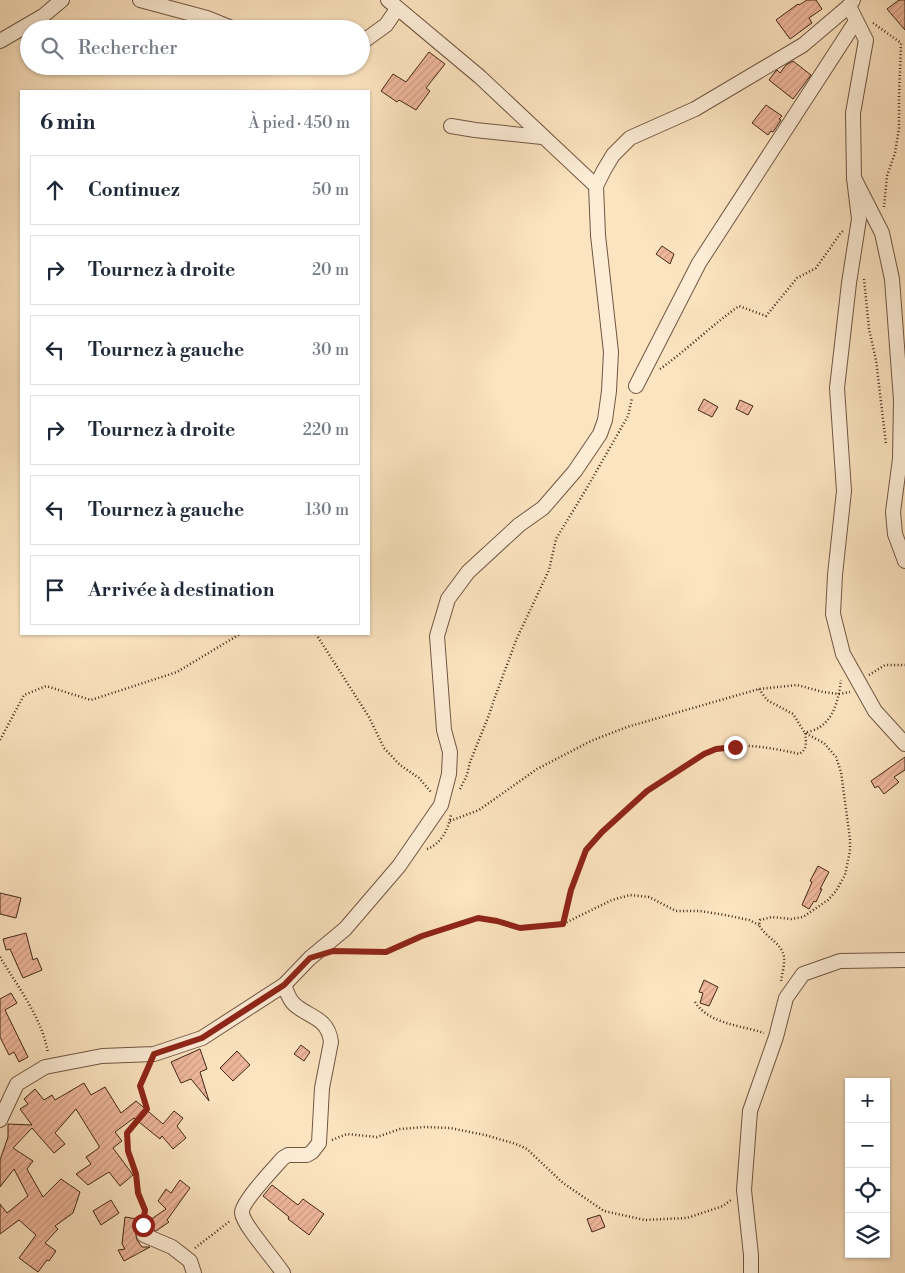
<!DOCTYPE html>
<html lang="fr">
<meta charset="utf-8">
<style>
:root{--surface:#fff;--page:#f6f6f7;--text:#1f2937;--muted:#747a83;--line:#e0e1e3}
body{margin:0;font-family:"Libre Bodoni",serif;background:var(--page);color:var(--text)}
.controls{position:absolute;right:15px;bottom:15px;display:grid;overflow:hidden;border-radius:0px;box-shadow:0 1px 4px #0004}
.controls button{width:45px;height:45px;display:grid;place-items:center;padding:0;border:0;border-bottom:1px solid var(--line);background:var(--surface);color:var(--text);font:25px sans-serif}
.stop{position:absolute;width:15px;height:15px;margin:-11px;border:4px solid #8f2418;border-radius:50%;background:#fff}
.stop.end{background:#8f2418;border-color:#fff;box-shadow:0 1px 5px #0008}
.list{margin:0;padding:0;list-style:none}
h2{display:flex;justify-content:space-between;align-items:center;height:65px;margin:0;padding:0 20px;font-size:21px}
h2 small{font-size:16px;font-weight:400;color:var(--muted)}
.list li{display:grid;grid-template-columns:32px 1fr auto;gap:15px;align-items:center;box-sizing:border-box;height:70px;margin:0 10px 10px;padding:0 10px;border:1px solid var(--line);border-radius:0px}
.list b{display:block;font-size:19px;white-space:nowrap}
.list em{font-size:16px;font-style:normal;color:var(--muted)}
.icon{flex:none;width:28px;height:28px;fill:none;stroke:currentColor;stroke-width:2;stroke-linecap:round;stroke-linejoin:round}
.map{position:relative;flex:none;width:905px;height:1273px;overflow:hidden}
.search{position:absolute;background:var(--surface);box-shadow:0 1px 4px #0004;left:20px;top:20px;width:350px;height:55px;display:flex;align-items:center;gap:12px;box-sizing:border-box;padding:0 18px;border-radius:28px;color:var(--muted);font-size:19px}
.panel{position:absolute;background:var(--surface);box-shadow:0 1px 4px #0004;left:20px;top:90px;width:350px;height:545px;border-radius:0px}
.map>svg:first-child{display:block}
.building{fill:url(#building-hatch);stroke:#432618}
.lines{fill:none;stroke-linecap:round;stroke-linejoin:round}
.street-casing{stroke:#715642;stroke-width:16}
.path{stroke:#432618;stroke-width:2.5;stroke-dasharray:1 2.5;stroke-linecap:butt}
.street{stroke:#fdedd6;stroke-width:14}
.route{stroke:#8f2418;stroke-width:6}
</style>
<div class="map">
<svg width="905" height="1273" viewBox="0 0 905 1273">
<defs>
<pattern id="building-hatch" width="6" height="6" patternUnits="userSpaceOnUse" patternTransform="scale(1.25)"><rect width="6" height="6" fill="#f0b89d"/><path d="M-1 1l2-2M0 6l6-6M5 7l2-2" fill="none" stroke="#cf9e86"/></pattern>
</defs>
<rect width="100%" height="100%" fill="#fce4c0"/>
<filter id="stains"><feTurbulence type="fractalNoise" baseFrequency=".004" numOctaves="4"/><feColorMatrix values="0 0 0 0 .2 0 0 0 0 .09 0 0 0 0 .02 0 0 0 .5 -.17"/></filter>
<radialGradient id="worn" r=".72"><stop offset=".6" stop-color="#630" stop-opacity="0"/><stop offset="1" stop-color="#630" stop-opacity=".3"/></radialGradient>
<g class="building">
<polygon points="807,0 816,0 822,9 809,18 812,23 790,39 776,20 798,4 799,5"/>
<polygon points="899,0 905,0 905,30 887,9"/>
<polygon points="429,52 445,64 426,88 430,91 416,110 399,100 397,102 381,91 393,74 406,82"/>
<polygon points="793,61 811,75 793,99 769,80 775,72 777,70 780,73 786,65"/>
<polygon points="766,105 782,116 779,119 781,120 773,132 771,131 768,135 752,123"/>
<polygon points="662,246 674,254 670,264 656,254"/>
<polygon points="704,399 718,407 712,417 698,410"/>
<polygon points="740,400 753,406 748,415 736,409"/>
<polygon points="905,757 905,770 894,777 899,782 884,794 878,786 875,788 871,781"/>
<polygon points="818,866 829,872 820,889 822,889 816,902 814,901 809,909 802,905 812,882 810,881"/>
<polygon points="0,893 21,898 16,918 0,914"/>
<polygon points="26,933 33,960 37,958 42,970 23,978 10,949 6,950 3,939"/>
<polygon points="704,980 718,987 709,1006 700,1003 703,993 699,992"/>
<polygon points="11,993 17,1003 5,1010 28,1057 19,1062 14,1052 9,1055 0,1037 0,999"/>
<polygon points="301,1045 310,1052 304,1061 294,1054"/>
<polygon points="200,1049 207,1069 200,1072 209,1101 191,1079 181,1083 171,1062"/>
<polygon points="237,1051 250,1065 233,1081 220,1068"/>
<polygon points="84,1083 91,1095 105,1087 121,1113 136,1101 163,1124 174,1111 183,1118 177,1126 186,1138 173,1149 162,1136 160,1139 134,1118 115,1132 122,1141 113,1148 133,1175 120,1186 109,1172 88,1185 76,1174 91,1164 86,1157 99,1148 99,1146 76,1109 55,1133 65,1144 54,1153 32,1128 13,1148 33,1161 27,1169 43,1197 61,1179 80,1192 73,1213 55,1226 58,1229 45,1243 56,1251 49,1261 47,1260 38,1272 19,1258 36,1235 19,1220 0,1234 0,1204 7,1213 28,1196 14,1169 0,1187 0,1160 8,1137 8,1124 32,1125 20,1109 28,1104 24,1099 35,1089 44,1100 52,1095 55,1100"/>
<polygon points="180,1180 190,1188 167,1220 169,1222 156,1231 152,1229 150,1220 166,1209 158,1201 166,1189 171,1193"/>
<polygon points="272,1185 298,1205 303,1199 324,1214 309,1235 288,1219 289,1217 263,1196"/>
<polygon points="111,1200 119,1213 101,1225 93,1211"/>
<polygon points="600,1215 605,1227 592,1232 587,1219"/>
<polygon points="125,1217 137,1219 134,1226 137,1240 142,1247 150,1247 124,1261 118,1250 125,1249 122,1244"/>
</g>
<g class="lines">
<defs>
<g id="street">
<polyline points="140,0 207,18 234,29"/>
<polyline points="388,0 480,77 596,186"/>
<polyline points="849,6 866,40 853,113 854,178 882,233 892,279 901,400 900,459 893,512 895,534 905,561"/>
<polyline points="0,41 43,16 62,0"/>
<polyline points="361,43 386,25 397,9"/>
<polyline points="451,126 475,130 542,137"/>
<polyline points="854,178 859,219 849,283 837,388 844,491 835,575 833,614 843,654 875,711 905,744"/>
<polyline points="636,386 699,263 856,21"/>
<polyline points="0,1120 17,1084 45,1067 102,1056 154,1054 202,1038 284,985 310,958 345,929 399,866 441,805 449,774 450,752 444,730 437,636 448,599 468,572 519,525 543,508 575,471 600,434 605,420 609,391 611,352 598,235 596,186 604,170 613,155 630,138 695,109 803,45 849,6 853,0"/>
<polyline points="143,1225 144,1235 172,1247 190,1261 194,1273"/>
<path d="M283,1273C275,1260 243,1225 242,1213C241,1203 275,1167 283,1158L288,1155H307L312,1152L319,1143L322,1088L331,1042C328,1016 306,1017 293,1003C289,999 286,990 284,985"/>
<polyline points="751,1273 751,1255 744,1190 750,1111 776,1037 786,998 803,974 840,961 905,960"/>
</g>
</defs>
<use href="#street" class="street-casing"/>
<g class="path">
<polyline points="873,23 901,43 899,96 899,128 895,153 887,176 884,207"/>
<polyline points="864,279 869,329 876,360 886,444"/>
<path d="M660,369C688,349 712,325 739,306L766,316L797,278L816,268L840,234L844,230"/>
<polyline points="316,634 369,717 384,748 400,765 419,778 431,792"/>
<polyline points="869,675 885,665 905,665"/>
<path d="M759,689L767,700L793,714L805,733L824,743L836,757L841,772L850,839V851L845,875L836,891L828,900L803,917L791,919L772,917L760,920L759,925C765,937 782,943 784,957C785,964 782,974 781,981"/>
<polyline points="0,740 24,695 46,686 91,700 177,672 240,634"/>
<polyline points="460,789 467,775 470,762 489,715 495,697 517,638 549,570 556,539 588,486 628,416 632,398"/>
<polyline points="450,821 479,810 537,769 591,741 627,727 759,689 797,685 823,692 839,694 850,692"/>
<path d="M427,849C441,844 448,830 451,815"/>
<path d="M563,924C569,899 574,874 586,851C598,826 689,757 716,749C742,742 773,748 799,754C808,749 806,742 805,733C810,731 816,730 820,727C835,717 839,696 841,680"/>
<polyline points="340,951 386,952 422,937 478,918 497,921 520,928 563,924 612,900 630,895 649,897 676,911 700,911 725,915 749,920 759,925"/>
<path d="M0,957C18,987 42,1018 48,1053"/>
<path d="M695,1002C709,1024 740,1025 764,1033"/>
<polyline points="332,1140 347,1134 377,1137 400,1129 425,1127 450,1128 485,1135 516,1144 527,1149 563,1183 604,1211 645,1220 687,1218 723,1206 731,1200"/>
<polyline points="145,1214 145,1210 138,1193 136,1174 128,1151 127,1133 147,1109 140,1086 148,1067"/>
<polyline points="195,1248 230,1221"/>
</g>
<use href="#street" class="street"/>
</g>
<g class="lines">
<polyline class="route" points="143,1225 145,1210 138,1193 136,1174 128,1151 127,1133 147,1109 140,1086 154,1054 202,1038 284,985 310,958 333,951 386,952 422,936 478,918 497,921 520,928 563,924 571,890 586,850 602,832 647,791 704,754 716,749 735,747"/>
</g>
<rect width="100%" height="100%" filter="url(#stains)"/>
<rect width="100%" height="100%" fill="url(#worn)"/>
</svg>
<div class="controls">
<button>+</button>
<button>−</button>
<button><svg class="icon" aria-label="locate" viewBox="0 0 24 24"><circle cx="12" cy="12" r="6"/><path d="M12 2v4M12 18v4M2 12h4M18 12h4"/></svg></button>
<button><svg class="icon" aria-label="layers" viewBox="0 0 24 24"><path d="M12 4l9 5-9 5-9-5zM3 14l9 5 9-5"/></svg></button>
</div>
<div class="stop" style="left:143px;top:1225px"></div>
<div class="stop end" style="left:735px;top:747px"></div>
<div class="search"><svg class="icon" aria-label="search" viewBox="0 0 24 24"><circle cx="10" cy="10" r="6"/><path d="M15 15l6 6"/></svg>Rechercher</div>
<section class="panel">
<h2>6 min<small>À pied · 450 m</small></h2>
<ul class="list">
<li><svg class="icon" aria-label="ahead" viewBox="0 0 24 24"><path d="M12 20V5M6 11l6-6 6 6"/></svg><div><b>Continuez</b></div><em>50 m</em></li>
<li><svg class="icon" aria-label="right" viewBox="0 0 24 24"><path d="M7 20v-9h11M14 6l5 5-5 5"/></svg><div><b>Tournez à droite</b></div><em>20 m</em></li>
<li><svg class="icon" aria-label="left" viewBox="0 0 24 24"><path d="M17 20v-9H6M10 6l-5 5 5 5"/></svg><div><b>Tournez à gauche</b></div><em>30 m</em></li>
<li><svg class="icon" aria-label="right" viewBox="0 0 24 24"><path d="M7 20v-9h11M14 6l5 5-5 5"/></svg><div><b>Tournez à droite</b></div><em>220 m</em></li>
<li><svg class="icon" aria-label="left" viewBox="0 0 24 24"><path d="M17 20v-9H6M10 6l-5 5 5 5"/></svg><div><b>Tournez à gauche</b></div><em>130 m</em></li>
<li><svg class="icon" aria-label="arrive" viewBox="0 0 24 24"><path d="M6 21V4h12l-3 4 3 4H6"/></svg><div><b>Arrivée à destination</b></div></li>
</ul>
</section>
</div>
